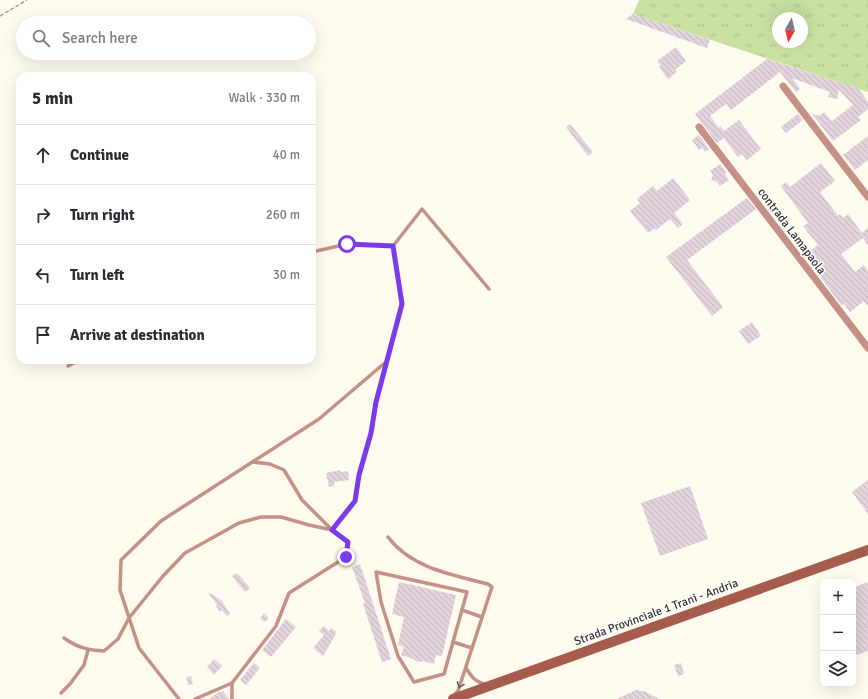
<!DOCTYPE html>
<meta charset="utf-8">
<style>
:root{--surface:#fff;--page:#f2f2f3;--text:#2b2b33;--muted:#7c7c81;--line:#e1e1e2}
body{margin:0;font-family:Signika,sans-serif;background:var(--page);color:var(--text)}
.controls{position:absolute;right:12px;bottom:12px;display:grid;overflow:hidden;border-radius:8px;box-shadow:0 4px 16px #0002}
.controls button{width:36px;height:36px;display:grid;place-items:center;padding:0;border:0;border-bottom:1px solid var(--line);background:var(--surface);color:var(--text);font:20px sans-serif}
.compass{position:absolute;left:772px;top:12px;width:36px;height:36px;border-radius:50%;background:var(--surface);box-shadow:0 4px 16px #0002;rotate:188deg}
.stop{position:absolute;width:12px;height:12px;margin:-9px;border:3px solid #7c3aed;border-radius:50%;background:#fff}
.stop.end{background:#7c3aed;border-color:#fff;box-shadow:0 1px 4px #0008}
.list{margin:0;padding:0;list-style:none}
h2{display:flex;justify-content:space-between;align-items:center;height:52px;margin:0;padding:0 16px;font-size:17px}
h2 small{font-size:13px;font-weight:400;color:var(--muted)}
.list li{display:grid;grid-template-columns:26px 1fr auto;gap:12px;align-items:center;box-sizing:border-box;height:60px;padding:0 16px;border-top:1px solid var(--line)}
.list b{display:block;font-size:15px;white-space:nowrap}
.list em{font-size:13px;font-style:normal;color:var(--muted)}
.icon{flex:none;width:22px;height:22px;fill:none;stroke:currentColor;stroke-width:2;stroke-linecap:round;stroke-linejoin:round}
.map{position:relative;flex:none;width:868px;height:699px;overflow:hidden}
.search{position:absolute;background:var(--surface);box-shadow:0 4px 16px #0002;left:16px;top:16px;width:300px;height:44px;display:flex;align-items:center;gap:10px;box-sizing:border-box;padding:0 14px;border-radius:22px;color:var(--muted);font-size:15px}
.panel{position:absolute;background:var(--surface);box-shadow:0 4px 16px #0002;left:16px;top:72px;width:300px;height:292px;border-radius:12px}
.map>svg:first-child{display:block}
.grass{fill:url(#grass-tufts);fill-rule:evenodd}
.building{fill:url(#building-back-hatch)}
.lines{fill:none;stroke-linecap:round;stroke-linejoin:round}
.path{stroke:#a29f96;stroke-width:1.5;stroke-dasharray:4 2;stroke-linecap:butt}
.service{stroke:#c59086;stroke-width:3.5}
.minor{stroke:#c59086;stroke-width:7}
.secondary{stroke:#a55c4d;stroke-width:10}
.oneway{stroke:#67544c}
.route{stroke:#7c3aed;stroke-width:5}
.labels{text-anchor:middle;stroke-width:3;stroke-linejoin:round;paint-order:stroke}
.street-label{font-size:12px;fill:#35332d;stroke:#fff}
</style>
<div class="map">
<svg width="868" height="699" viewBox="0 0 868 699">
<defs>
<pattern id="grass-tufts" width="24" height="20" patternUnits="userSpaceOnUse"><rect width="24" height="20" fill="#cae1a2"/><path d="M3 7l-1-3M5 7V3M7 7l1-3M15 17l-1-3M17 17v-4M19 17l1-3" fill="none" stroke="#aec28c"/></pattern>
<pattern id="building-back-hatch" width="6" height="6" patternUnits="userSpaceOnUse"><rect width="6" height="6" fill="#e2d3dd"/><path d="M-1 5l2 2M0 0l6 6M5-1l2 2" fill="none" stroke="#c2b6be"/></pattern>
</defs>
<rect width="100%" height="100%" fill="#fffbef"/>
<path class="grass" d="M639,0H868V92L633,14ZM778,18H802V42H778Z"/>
<g class="building">
<polygon points="633,14 710,40 707,48 626,19"/>
<polygon points="676,47 686,61 675,70 677,72 668,79 659,67 661,66 657,61"/>
<polygon points="767,59 859,89 868,102 868,109 858,117 861,120 833,141 812,114 820,116 824,112 832,121 853,105 839,90 837,99 828,97 830,92 792,78 800,89 796,92 780,72 731,110 726,104 710,116 719,128 720,126 724,131 739,120 761,149 747,160 742,154 738,157 724,138 717,143 695,114"/>
<polygon points="798,114 803,120 786,133 781,127"/>
<polygon points="570,124 593,152 588,156 566,127"/>
<polygon points="699,135 709,149 705,152 702,148 699,150 692,140"/>
<polygon points="868,136 868,160 855,170 843,155"/>
<polygon points="821,163 835,181 820,192 838,216 840,214 843,218 848,214 862,233 868,228 868,245 863,238 841,254 855,272 864,265 868,271 868,306 864,301 850,312 844,304 842,306 821,278 822,277 815,267 814,269 804,256 818,245 803,226 808,223 781,186 786,182 790,187"/>
<polygon points="720,164 726,172 725,174 729,180 720,186 716,181 711,180 713,175 710,171"/>
<polygon points="673,178 690,200 674,213 683,224 678,228 670,219 656,230 655,228 648,233 630,211 640,203 637,199 653,186 657,191"/>
<polygon points="747,198 756,209 687,260 723,307 712,316 666,257"/>
<polygon points="752,322 761,336 748,344 739,331"/>
<polygon points="340,470 341,472 348,471 349,480 334,482 334,486 329,487 326,473"/>
<polygon points="868,480 868,514 852,492"/>
<polygon points="690,486 708,539 660,556 641,503"/>
<polygon points="360,564 391,659 382,662 363,604 365,603 352,567"/>
<polygon points="237,573 250,588 245,592 232,576"/>
<polygon points="399,582 456,595 442,656 436,655 434,664 423,661 417,662 413,659 401,655 404,647 398,645 404,617 392,614"/>
<polygon points="868,582 868,651 857,655 853,645 853,588"/>
<polygon points="210,593 222,601 230,614 227,616 222,610 220,612 216,606 217,605 209,594"/>
<polygon points="264,613 269,618 265,622 260,618"/>
<polygon points="286,619 296,627 271,657 262,650"/>
<polygon points="324,626 329,631 331,628 337,632 323,656 313,648 324,635 319,631"/>
<polygon points="214,659 222,666 214,675 207,667"/>
<polygon points="254,663 260,668 246,685 240,680"/>
<polygon points="681,663 684,674 678,676 674,665"/>
<polygon points="191,676 193,684 188,685 186,677"/>
<polygon points="636,690 646,692 659,699 617,699"/>
<polygon points="223,691 229,699 209,699 219,692"/>
</g>
<g class="lines">
<polyline class="path" points="0,16 27,0"/>
<g class="service">
<polyline points="312,252 347,244 393,246 422,209 489,289"/>
<polyline points="68,366 79,360"/>
<path d="M388,537C411,568 453,575 488,584L492,587L458,691L453,696"/>
<polygon points="376,572 467,592 444,674 414,682 398,656 381,602"/>
<polyline points="462,610 482,617"/>
<path d="M64,638C78,648 88,650 104,651L118,639L129,618L163,576L185,553L239,523L261,517H281L309,525L332,530L355,501L359,475L371,433L376,402L387,362"/>
<polyline points="453,642 472,648"/>
<path d="M466,668C471,676 475,682 485,684"/>
<polyline points="61,693 70,684 84,665 88,650"/>
<polyline points="179,699 139,648 120,590 121,560 161,521 319,419 387,361 402,304 393,246"/>
<polyline points="195,699 232,683"/>
<polyline points="232,699 232,683 276,626 289,593 346,557 348,542 332,530 302,500 284,470 270,464 253,462"/>
</g>
<g class="minor">
<polyline points="783,86 868,197"/>
<polyline points="699,127 868,348"/>
</g>
<polyline class="secondary" points="453,699 868,550"/>
</g>
<defs><path id="oneway-chevron" d="M-2-3.5L2.5 0L-2 3.5" fill="none" stroke-width="1.6" stroke-linecap="round" stroke-linejoin="round"/></defs>
<use class="oneway" href="#oneway-chevron" transform="translate(460 685) rotate(110)"/>
<g class="lines">
<polyline class="route" points="346,557 348,542 332,530 355,501 359,475 371,433 376,402 402,304 393,246 347,244"/>
</g>
<g class="labels">
<g class="street-label">
<text transform="translate(792 231) rotate(53)" y="4">contrada Lamapaola</text>
<text transform="translate(656 612) rotate(-20)" y="4">Strada Provinciale 1 Trani - Andria</text>
</g>
</g>
</svg>
<div class="controls">
<button>+</button>
<button>−</button>
<button><svg class="icon" aria-label="layers" viewBox="0 0 24 24"><path d="M12 4l9 5-9 5-9-5zM3 14l9 5 9-5"/></svg></button>
</div>
<svg class="compass" viewBox="-18 -18 36 36"><path d="M0-13l5 13h-10z" fill="#e53935"/><path d="M0 13l5-13h-10z" fill="#7c7c81"/></svg>
<div class="stop" style="left:347px;top:244px"></div>
<div class="stop end" style="left:346px;top:557px"></div>
<div class="search"><svg class="icon" aria-label="search" viewBox="0 0 24 24"><circle cx="10" cy="10" r="6"/><path d="M15 15l6 6"/></svg>Search here</div>
<section class="panel">
<h2>5 min<small>Walk · 330 m</small></h2>
<ul class="list">
<li><svg class="icon" aria-label="ahead" viewBox="0 0 24 24"><path d="M12 20V5M6 11l6-6 6 6"/></svg><div><b>Continue</b></div><em>40 m</em></li>
<li><svg class="icon" aria-label="right" viewBox="0 0 24 24"><path d="M7 20v-9h11M14 6l5 5-5 5"/></svg><div><b>Turn right</b></div><em>260 m</em></li>
<li><svg class="icon" aria-label="left" viewBox="0 0 24 24"><path d="M17 20v-9H6M10 6l-5 5 5 5"/></svg><div><b>Turn left</b></div><em>30 m</em></li>
<li><svg class="icon" aria-label="arrive" viewBox="0 0 24 24"><path d="M6 21V4h12l-3 4 3 4H6"/></svg><div><b>Arrive at destination</b></div></li>
</ul>
</section>
</div>
